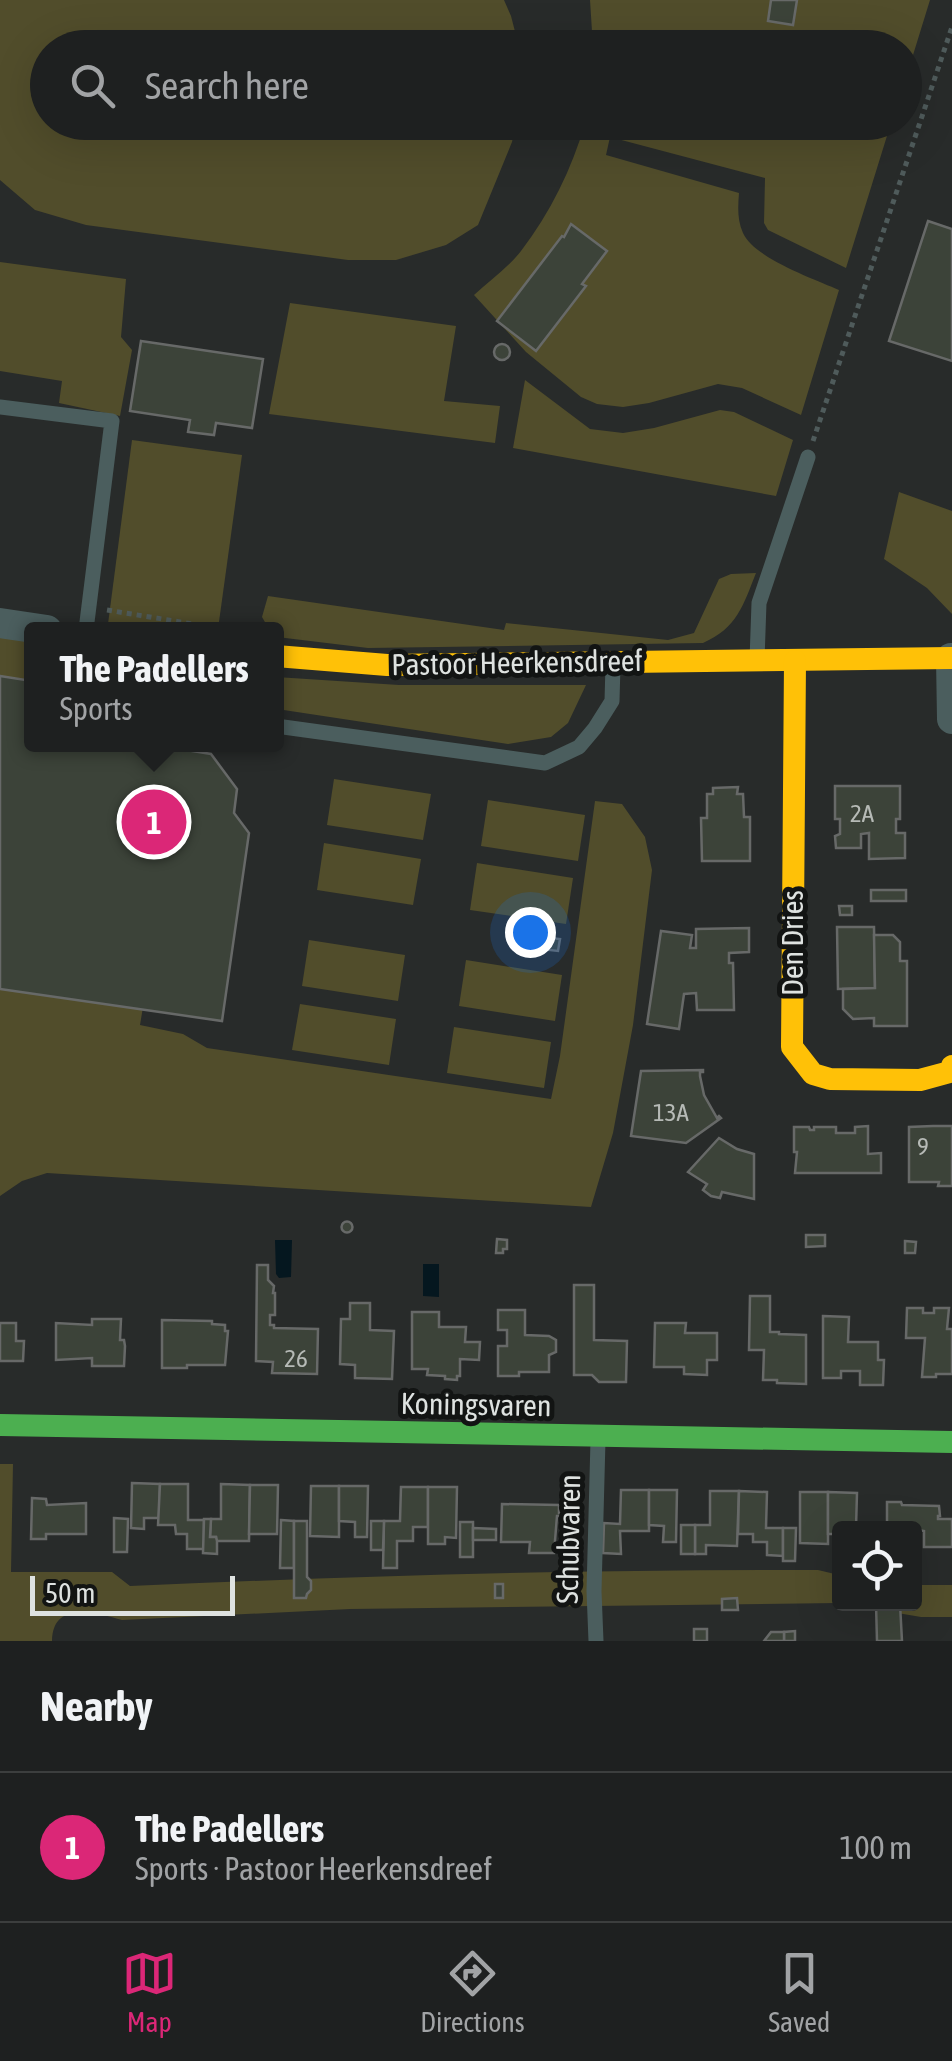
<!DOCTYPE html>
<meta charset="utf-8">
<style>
:root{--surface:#1e2020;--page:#2b2d2d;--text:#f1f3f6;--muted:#a1a3a5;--line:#3c3e3e;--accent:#db2777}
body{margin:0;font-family:"Asap Condensed",sans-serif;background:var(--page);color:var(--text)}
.controls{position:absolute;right:30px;bottom:30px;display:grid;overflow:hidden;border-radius:10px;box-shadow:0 10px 40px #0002}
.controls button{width:90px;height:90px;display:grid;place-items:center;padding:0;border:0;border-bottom:2px solid var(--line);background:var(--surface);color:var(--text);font:50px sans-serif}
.scale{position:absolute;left:30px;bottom:25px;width:205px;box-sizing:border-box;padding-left:10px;border:5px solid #dee2e0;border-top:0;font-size:28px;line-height:35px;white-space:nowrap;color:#dee2e0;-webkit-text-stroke:8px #121413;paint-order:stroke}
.you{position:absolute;left:530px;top:932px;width:35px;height:35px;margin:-25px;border:8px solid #fff;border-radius:50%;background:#1a73e8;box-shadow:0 0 0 15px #1a73e833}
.badge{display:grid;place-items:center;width:65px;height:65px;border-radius:50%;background:var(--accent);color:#fff;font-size:32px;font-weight:700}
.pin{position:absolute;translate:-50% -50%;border:5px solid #fff;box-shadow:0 2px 10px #0006}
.popup{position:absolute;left:24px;top:622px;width:260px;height:130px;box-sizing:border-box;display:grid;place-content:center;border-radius:10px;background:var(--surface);filter:drop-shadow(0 2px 8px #0005);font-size:32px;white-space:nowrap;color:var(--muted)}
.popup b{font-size:38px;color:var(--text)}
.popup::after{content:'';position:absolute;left:50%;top:100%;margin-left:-20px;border:20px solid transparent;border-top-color:var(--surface)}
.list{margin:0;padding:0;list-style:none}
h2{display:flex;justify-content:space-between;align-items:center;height:130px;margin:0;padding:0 40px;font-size:42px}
h2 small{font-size:32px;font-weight:400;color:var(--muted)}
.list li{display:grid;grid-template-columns:65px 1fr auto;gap:30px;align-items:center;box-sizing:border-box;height:150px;padding:0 40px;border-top:2px solid var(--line)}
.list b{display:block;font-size:38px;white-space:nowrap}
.list p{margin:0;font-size:32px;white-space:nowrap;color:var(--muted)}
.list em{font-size:32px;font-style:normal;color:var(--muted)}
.icon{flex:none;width:55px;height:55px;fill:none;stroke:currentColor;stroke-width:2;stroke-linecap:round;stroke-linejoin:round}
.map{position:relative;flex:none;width:952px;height:1641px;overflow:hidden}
.search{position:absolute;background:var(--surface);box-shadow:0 10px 40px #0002;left:30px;right:30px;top:30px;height:110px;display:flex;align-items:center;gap:25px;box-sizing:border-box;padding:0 35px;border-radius:55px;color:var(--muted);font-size:38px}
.sheet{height:280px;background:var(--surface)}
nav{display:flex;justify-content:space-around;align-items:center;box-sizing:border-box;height:140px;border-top:2px solid var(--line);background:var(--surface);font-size:28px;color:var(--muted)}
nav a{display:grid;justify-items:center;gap:5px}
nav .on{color:var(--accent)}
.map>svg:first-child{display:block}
.green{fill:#514d2b}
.water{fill:#05171f}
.building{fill:#3c4339;stroke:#676968;stroke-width:2.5}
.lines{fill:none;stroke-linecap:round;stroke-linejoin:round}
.path{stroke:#4f5b5b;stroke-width:5;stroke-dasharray:5 5;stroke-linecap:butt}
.lane{stroke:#4b5e5e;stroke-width:15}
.street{stroke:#4b5e5e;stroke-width:30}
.fast{stroke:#4caf50;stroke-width:22}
.slow{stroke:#ffc107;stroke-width:22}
.labels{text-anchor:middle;stroke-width:10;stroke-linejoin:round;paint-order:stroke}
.number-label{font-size:25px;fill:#b6bab6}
.street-label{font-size:30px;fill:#dee2e0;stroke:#121413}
</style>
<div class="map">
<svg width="952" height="1641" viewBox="0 0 952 1641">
<rect width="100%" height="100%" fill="#282b2a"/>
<g class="green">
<polygon points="0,0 504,0 511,16 519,47 48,48 48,122 516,123 512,142 478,225 446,245 396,260 348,260 86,225 35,210 0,180"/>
<polygon points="590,0 930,0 905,81 904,48 593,47"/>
<path d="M585,123H891L846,268L768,230L764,223L765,178L610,137L606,155L739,193C738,206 737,220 743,233C754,258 814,279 839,290L801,415L742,388L718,384L649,403L623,407L597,404L581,397L526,352L474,295C489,281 508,268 521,251C550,213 572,169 585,123Z"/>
<polygon points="0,262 126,279 121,337 132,350 120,416 59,403 62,381 0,371"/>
<polygon points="290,303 456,326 444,401 500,406 495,443 269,414"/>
<polygon points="525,380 590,429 623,433 654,428 720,410 734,412 793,440 776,496 513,448"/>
<polygon points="132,440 242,455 218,629 147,630 108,624"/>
<polygon points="899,492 952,511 952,614 927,588 884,559"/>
<path d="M756,573C743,606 737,628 703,643L368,648L277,637L276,630L269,629L262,617L268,596L504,630L506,623L668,640L694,633L719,579L731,574Z"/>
<polygon points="0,637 31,641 31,687 0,686"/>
<polygon points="276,677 399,685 586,685 568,723 551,737 508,744 277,709"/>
<polygon points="334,779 431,794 423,840 327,825"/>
<polygon points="488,800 585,815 578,861 481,846"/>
<polygon points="595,801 622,804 645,837 652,870 633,1025 613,1133 591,1207 47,1173 22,1181 0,1196 0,987 143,1007 140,1025 183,1034 207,1048 551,1099 560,1056"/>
<polygon points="324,843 421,859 413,905 317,890"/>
<polygon points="477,863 573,878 566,924 470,910"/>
<polygon points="309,940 405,955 398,1001 302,986"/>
<polygon points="466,960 562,975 555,1021 459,1006"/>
<polygon points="300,1004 396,1019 389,1065 292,1050"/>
<polygon points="454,1027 551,1042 544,1088 447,1073"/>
<path d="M0,1464H13L11,1572H112L130,1586C359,1576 589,1569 818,1570L839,1575V1603L350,1609L122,1620C95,1613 53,1600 52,1641H0Z"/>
<polygon points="915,1585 952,1585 952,1617 921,1617 844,1604 914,1604"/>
</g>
<g class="water">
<polygon points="275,1240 292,1240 291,1277 279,1278 276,1274"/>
<polygon points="423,1264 439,1264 439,1297 423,1296"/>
</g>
<g class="building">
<polygon points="771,0 797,0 793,25 768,21"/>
<polygon points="928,221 952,229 952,361 889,341"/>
<polygon points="571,224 607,251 582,284 586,286 536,351 497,321 562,236 564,237"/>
<polygon points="141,341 263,359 252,428 216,423 214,435 188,432 190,420 130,411"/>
<circle cx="502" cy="352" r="8"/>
<polygon points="0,676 32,681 32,744 149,744 211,754 237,789 234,813 249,833 222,1021 0,989"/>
<polygon points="835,786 900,786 900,819 896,819 896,833 905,833 905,858 869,859 869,833 861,834 861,848 836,848 835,836 840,834 840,819 835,819"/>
<polygon points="738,787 737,794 743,794 744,817 750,817 750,861 702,861 701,818 707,818 707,794 713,794 713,788"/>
<rect x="871" y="890" width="35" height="11"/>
<polygon points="839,906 852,906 852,915 840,915"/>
<polygon points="837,927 874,927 875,988 838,989"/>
<polygon points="749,928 749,952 729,953 729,963 733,963 734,1010 697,1010 696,993 684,994 679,1029 647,1024 661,931 692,935 690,948 696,948 696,929"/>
<polygon points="874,935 893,935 900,942 900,961 907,961 907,1026 874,1026 874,1018 853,1019 843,1009 843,989 875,988"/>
<polygon points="541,937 560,939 558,951 540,949"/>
<polygon points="703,1070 703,1072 700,1072 700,1076 704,1095 717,1118 719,1116 721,1118 686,1143 631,1136 641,1071"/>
<polygon points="868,1126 868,1154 881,1153 881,1173 795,1173 797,1152 794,1152 794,1127 809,1127 810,1130 814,1130 814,1127 836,1127 836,1133 855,1133 855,1127"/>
<polygon points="933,1126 952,1126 952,1186 938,1186 939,1182 909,1182 909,1127"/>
<polygon points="719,1138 737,1149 754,1154 754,1199 722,1192 720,1198 711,1196 703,1190 707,1184 688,1172"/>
<circle cx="347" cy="1227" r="5.5"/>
<polygon points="806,1235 825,1235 825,1246 806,1247"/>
<polygon points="497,1239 507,1240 507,1249 503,1249 503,1253 496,1253"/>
<polygon points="905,1241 916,1242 915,1253 905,1253"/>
<polygon points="257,1265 268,1265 268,1280 274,1286 273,1293 275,1293 275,1315 270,1315 270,1325 274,1325 274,1328 318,1329 317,1374 272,1373 273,1362 256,1361"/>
<polygon points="574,1285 594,1285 594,1340 627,1341 626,1382 599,1382 592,1375 574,1375"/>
<polygon points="750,1296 770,1296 770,1332 779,1332 779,1334 806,1335 806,1384 777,1383 777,1380 763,1380 764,1350 749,1350"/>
<polygon points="350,1303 370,1303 370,1330 394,1331 392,1379 355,1378 355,1365 340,1364 341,1319 350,1319"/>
<polygon points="907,1308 923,1308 923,1313 934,1313 934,1308 949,1308 947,1329 952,1329 952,1374 936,1374 936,1377 922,1377 925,1338 906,1338"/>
<polygon points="498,1310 525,1310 525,1335 549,1336 556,1340 556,1352 549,1355 549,1372 519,1372 519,1376 498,1376 498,1346 507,1346 507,1330 498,1330"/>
<polygon points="412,1312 439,1312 439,1327 466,1327 465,1342 480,1342 479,1360 460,1359 460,1376 457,1376 457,1380 445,1379 445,1376 427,1375 428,1369 412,1369"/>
<polygon points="823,1316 849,1317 848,1342 878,1342 878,1360 884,1360 883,1385 860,1385 860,1371 841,1371 841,1378 823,1378"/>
<polygon points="92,1319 121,1319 120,1340 124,1340 125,1346 124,1366 92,1366 92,1358 56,1360 56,1323 92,1325"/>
<polygon points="162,1320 212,1321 212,1324 225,1325 225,1331 228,1331 225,1365 187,1365 187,1368 162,1368"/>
<polygon points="0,1323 16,1323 16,1341 24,1341 23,1361 0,1361"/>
<polygon points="655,1323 686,1323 685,1333 717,1333 717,1360 707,1360 707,1375 684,1374 684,1367 654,1367"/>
<polygon points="132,1483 160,1484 159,1518 144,1518 144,1529 131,1528"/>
<polygon points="160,1484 188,1484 188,1520 204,1520 204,1549 187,1549 187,1534 176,1534 175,1525 158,1525"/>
<polygon points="221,1484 250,1485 249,1541 216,1541 216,1537 210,1537 211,1519 221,1519"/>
<polygon points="250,1485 278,1485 277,1534 249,1534"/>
<polygon points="311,1486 339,1486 339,1537 310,1536"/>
<polygon points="339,1486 368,1486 367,1537 355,1537 355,1522 339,1521"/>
<polygon points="401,1487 428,1487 428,1527 413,1527 413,1541 397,1541 397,1568 383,1568 384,1521 400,1521"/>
<polygon points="428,1487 457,1487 456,1538 445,1537 445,1544 428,1544"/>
<polygon points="621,1490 649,1490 649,1531 620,1531 621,1554 603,1553 604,1523 620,1524"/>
<polygon points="649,1490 677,1490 676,1542 663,1542 664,1526 649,1525"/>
<polygon points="710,1491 739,1491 737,1546 706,1545 706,1554 695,1554 695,1525 710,1525"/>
<polygon points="739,1491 767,1492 766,1528 783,1528 783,1556 767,1555 767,1542 753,1542 753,1534 738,1534"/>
<polygon points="800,1492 828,1492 828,1544 800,1543"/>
<polygon points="828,1492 857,1493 856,1528 840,1528 840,1534 828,1534"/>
<polygon points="32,1498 46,1499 47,1505 86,1503 86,1534 46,1534 46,1539 31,1539"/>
<polygon points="887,1502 901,1502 902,1505 939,1506 940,1516 938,1516 938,1519 952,1519 952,1547 924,1547 924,1531 907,1528 907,1524 901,1524 901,1528 887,1528"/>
<polygon points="502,1504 559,1505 559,1513 561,1513 561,1516 557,1516 554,1553 529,1553 530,1542 501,1542"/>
<polygon points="114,1518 128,1519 127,1552 114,1552"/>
<polygon points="204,1519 211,1519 210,1537 216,1537 217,1541 217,1554 203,1553"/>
<polygon points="281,1520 294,1521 294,1568 280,1568"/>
<polygon points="294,1521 307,1521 307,1577 311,1581 311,1590 307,1594 306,1598 294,1598"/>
<polygon points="371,1521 384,1521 383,1550 371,1550"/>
<rect x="460" y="1522" width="13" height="35"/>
<rect x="681" y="1525" width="14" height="29"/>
<polygon points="473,1528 496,1529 496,1540 473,1540"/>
<polygon points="783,1528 796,1528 795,1561 783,1561"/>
<rect x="495" y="1584" width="8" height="14"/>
<polygon points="737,1598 738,1610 722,1610 722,1599"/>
<polygon points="876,1604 900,1604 902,1641 877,1641"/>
<rect x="694" y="1629" width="13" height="12"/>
<polygon points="795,1631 795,1641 784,1641 784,1632"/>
<polygon points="771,1632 784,1632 784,1641 764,1641"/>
</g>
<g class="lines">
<g class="path">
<polyline points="813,441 952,27"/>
<polyline points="107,610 229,630"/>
</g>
<g class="lane">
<polyline points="0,407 112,421 86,630"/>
<polyline points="757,660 759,603 808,457"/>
<polyline points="276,726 545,763 579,747 595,728 612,701 613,665"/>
<polyline points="596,1641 594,1591 598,1440"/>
</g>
<g class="street">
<polyline points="0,623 47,630"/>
<polyline points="951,658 952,719"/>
</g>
<polyline class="fast" points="0,1425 952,1442"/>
<g class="slow">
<polyline points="276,656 387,665 952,658"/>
<polyline points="795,661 792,1047 813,1074 830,1079 920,1080 950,1072 952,1066"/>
</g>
</g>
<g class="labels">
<g class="number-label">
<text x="862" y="822">2A</text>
<text x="671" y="1121">13A</text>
<text x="923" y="1155">9</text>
<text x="296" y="1367">26</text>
</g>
<g class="street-label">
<text transform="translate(517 663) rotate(-1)" y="10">Pastoor Heerkensdreef</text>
<text transform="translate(793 943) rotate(-90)" y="10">Den Dries</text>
<text transform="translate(476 1405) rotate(1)" y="10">Koningsvaren</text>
<text transform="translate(569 1539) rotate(-89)" y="10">Schubvaren</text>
</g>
</g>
</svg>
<div class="controls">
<button><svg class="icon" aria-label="locate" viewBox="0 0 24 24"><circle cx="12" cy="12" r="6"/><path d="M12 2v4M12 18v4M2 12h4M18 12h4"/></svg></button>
</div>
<div class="scale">50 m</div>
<div class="you"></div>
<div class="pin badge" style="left:154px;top:822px">1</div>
<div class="popup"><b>The Padellers</b>Sports</div>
<div class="search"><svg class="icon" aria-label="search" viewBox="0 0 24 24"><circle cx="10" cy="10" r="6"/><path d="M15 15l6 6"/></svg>Search here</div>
</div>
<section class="sheet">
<h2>Nearby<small></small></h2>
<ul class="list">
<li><span class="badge">1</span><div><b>The Padellers</b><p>Sports · Pastoor Heerkensdreef</p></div><em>100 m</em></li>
</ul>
</section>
<nav>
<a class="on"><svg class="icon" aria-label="map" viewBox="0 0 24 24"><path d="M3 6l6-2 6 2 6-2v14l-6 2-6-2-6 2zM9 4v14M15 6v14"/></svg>Map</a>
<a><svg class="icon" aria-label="directions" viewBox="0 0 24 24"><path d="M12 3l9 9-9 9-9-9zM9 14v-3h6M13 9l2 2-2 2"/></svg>Directions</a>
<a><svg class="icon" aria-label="saved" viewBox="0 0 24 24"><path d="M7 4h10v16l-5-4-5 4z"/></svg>Saved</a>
</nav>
